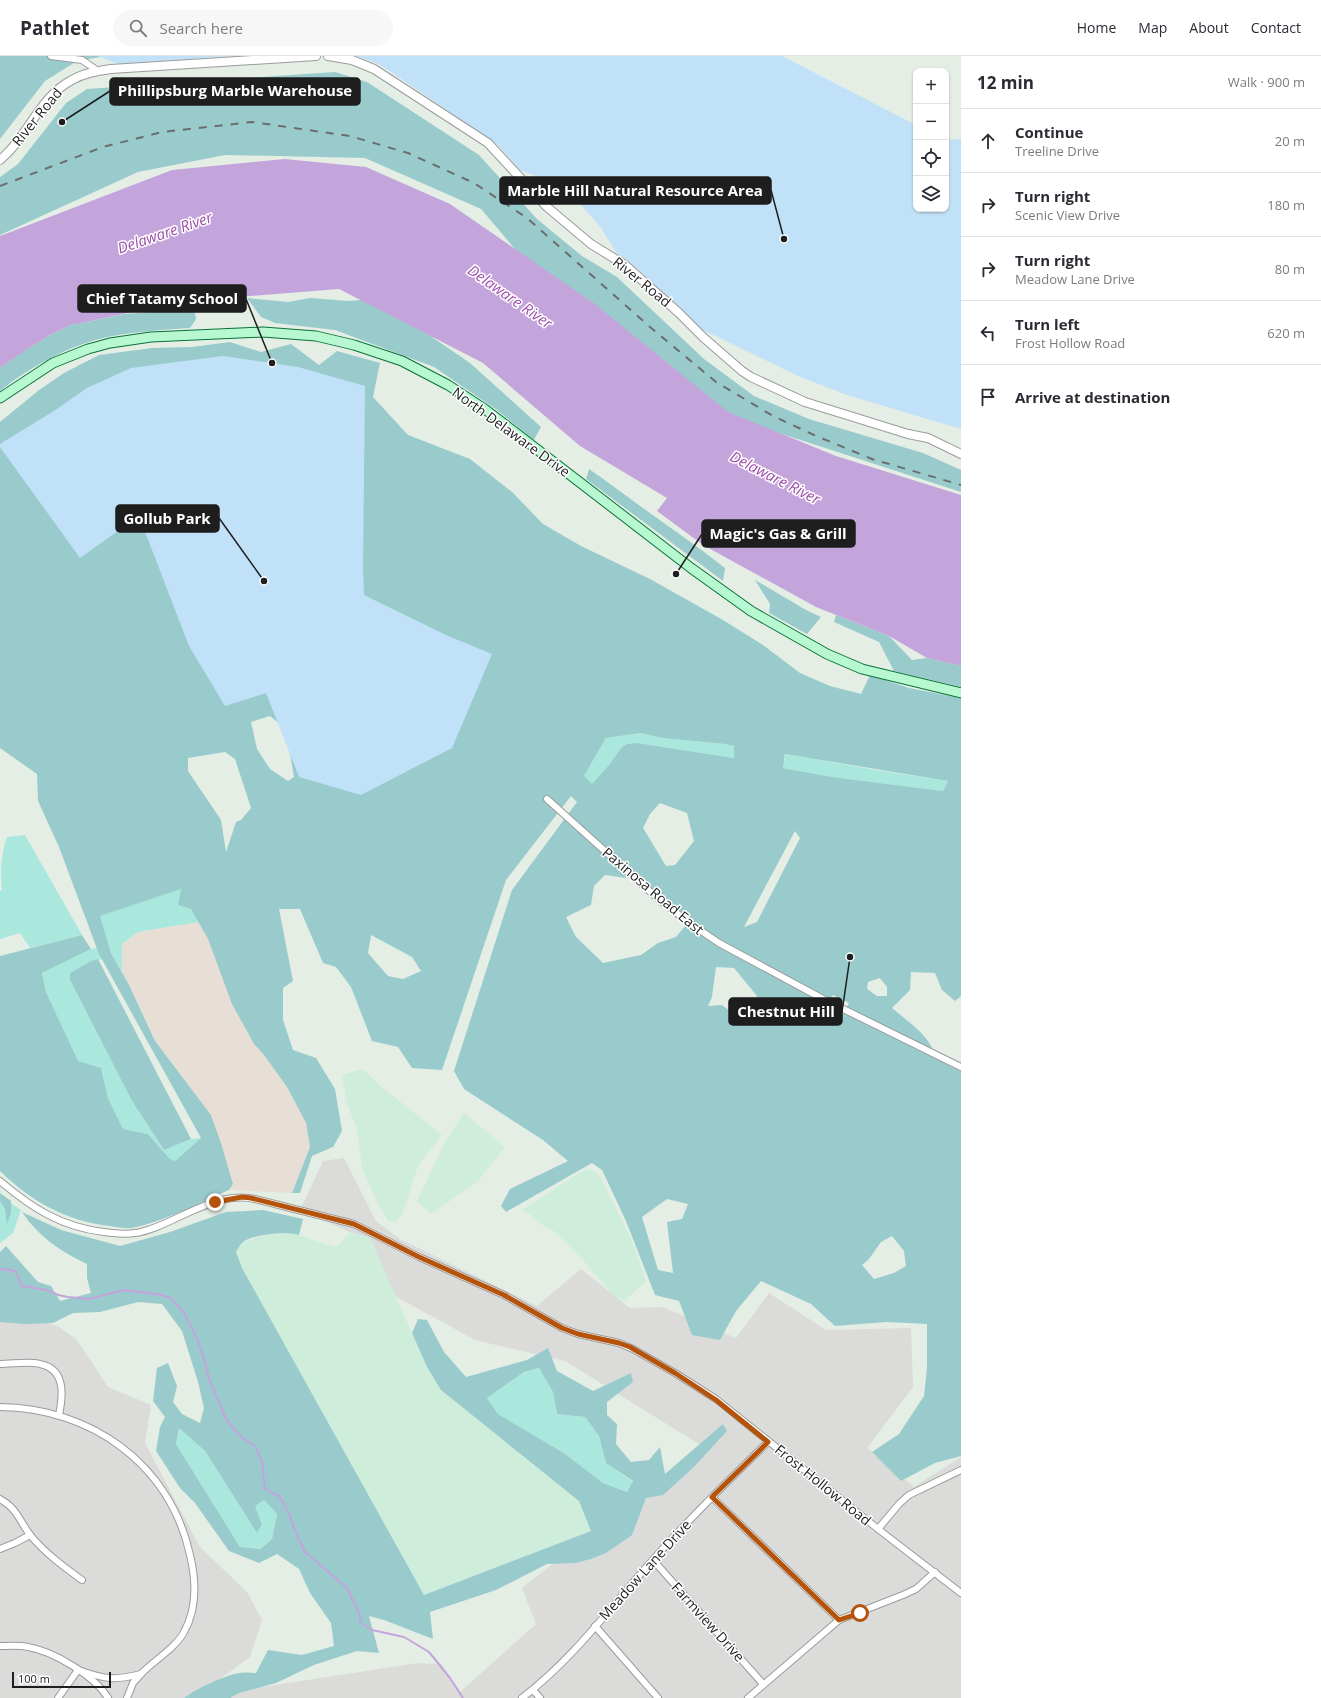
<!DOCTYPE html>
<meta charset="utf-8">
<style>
:root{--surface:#fff;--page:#f7f7f7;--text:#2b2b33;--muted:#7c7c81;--line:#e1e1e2}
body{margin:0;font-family:"Open Sans",sans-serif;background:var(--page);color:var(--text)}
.controls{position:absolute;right:12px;top:12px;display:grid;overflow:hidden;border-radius:8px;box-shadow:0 1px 3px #0004}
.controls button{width:36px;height:36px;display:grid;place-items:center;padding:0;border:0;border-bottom:1px solid var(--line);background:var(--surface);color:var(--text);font:20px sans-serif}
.scale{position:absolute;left:12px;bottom:10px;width:99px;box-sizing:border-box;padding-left:4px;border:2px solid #1e1e1e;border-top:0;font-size:11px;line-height:14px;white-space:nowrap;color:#1e1e1e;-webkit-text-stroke:3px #fff;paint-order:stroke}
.stop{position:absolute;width:12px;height:12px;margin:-9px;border:3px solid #b45309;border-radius:50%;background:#fff}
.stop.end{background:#b45309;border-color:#fff;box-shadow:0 1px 4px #0008}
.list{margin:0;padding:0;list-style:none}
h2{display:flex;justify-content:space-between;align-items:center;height:52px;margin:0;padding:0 16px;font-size:17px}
h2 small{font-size:13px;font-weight:400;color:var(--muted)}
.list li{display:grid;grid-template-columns:26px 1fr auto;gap:12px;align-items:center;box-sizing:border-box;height:64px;padding:0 16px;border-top:1px solid var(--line)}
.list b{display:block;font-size:15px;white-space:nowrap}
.list p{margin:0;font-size:13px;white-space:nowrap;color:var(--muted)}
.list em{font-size:13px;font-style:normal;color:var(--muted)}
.icon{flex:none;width:22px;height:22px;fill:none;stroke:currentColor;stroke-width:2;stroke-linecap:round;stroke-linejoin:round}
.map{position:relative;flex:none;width:961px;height:1642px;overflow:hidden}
header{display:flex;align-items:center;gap:24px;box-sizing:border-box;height:56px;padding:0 20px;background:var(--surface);border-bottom:1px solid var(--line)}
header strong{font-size:19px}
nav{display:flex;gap:22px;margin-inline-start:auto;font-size:14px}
.search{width:280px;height:36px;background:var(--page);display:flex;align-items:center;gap:10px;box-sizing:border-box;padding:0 14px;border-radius:22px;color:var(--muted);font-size:15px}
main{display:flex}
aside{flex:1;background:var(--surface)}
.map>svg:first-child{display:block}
.residential{fill:#dbdcda}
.industrial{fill:#e7dfd6}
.farmland{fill:#cfeddb}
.grass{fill:#aae8de}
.forest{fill:#99cbcd;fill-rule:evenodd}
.park{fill:#c1e1f8}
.parking{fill:#eaeaea}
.water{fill:#c4a5db}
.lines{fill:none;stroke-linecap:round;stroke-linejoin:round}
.stream{stroke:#c4a5db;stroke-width:2}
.minor-casing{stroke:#9b9b9b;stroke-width:8}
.tertiary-casing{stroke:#9b9b9b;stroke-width:10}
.secondary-casing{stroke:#077237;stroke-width:11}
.minor{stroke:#fff;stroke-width:6}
.tertiary{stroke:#fff;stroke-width:8}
.secondary{stroke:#b8f8d1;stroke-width:9}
.rail{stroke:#6c6c6c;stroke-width:2;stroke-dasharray:8 8;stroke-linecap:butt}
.route{stroke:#b45309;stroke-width:5}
.labels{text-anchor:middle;stroke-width:3;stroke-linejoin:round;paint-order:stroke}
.street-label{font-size:14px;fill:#1e1e1e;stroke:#fff}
.water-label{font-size:15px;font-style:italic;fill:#9c4cab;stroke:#fff}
.leader{fill:none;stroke:#1e1e1e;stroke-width:1.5}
.callout-dot{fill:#1e1e1e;stroke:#fff;stroke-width:1.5}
.callout{fill:#1e1e1e;stroke:#1e1e1e;stroke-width:1.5}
.callout-label{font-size:15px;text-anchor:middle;font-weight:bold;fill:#fff}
</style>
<header>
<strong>Pathlet</strong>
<div class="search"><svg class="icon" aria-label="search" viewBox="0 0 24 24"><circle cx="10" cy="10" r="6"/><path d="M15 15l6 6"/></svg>Search here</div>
<nav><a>Home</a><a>Map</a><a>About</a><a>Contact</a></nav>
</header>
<main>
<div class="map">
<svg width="961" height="1642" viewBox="0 0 961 1642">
<rect width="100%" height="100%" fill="#e4eee4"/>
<g class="residential">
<polygon points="344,1102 376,1165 400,1183 537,1250 581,1213 630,1252 663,1251 736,1282 769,1237 826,1274 911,1272 913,1331 867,1392 914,1431 961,1401 961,1642 214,1642 224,1637 418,1607 441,1608 460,1636 536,1568 522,1532 702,1390 565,1305 475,1284 395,1240 370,1182 350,1176 300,1154 323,1105"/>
<polygon points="22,1260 58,1270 77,1284 108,1331 151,1349 145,1387 200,1491 247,1536 262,1564 250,1601 194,1642 0,1642 0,1262"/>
</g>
<polygon class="industrial" points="199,866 208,883 219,910 254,988 264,999 287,1031 306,1067 310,1091 292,1137 229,1134 232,1128 221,1087 211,1060 155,985 122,916 122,888 138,876"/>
<g class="farmland">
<polygon points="363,1013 379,1029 442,1079 418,1110 402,1159 395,1166 388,1165 377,1146 362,1112 357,1072 347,1048 342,1019"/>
<polygon points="464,1057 505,1091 478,1125 431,1158 417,1145 445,1086"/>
<polygon points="590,1113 600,1120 632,1185 646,1225 624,1245 614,1240 583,1204 554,1175 539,1167 531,1159 522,1154 581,1116"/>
<polygon points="350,1176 370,1182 427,1311 441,1334 579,1445 591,1475 424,1539 242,1212 236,1196 242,1186 266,1179 292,1177 335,1191 341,1187"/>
</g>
<g class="grass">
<polygon points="641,677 662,682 725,688 734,690 734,702 639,687 621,692 609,709 578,746 584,720 606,682"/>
<polygon points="786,698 876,714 948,725 943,735 832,721 783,712"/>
<path d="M25,779L82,879L30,892L20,877L0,883V835L2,834C0,817 1,798 7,781Z"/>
<polygon points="182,832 199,866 138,876 122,888 122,916 111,897 99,860"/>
<polygon points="97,892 103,903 91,905 70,917 70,924 132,1045 164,1094 191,1083 201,1082 175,1105 169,1102 148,1078 123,1073 108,1042 101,1012 78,1006 46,936 42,917 91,893"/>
<polygon points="0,1140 21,1154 13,1177 0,1187"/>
<polygon points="539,1312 553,1336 557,1358 585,1361 599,1380 606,1407 633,1426 627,1436 603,1427 564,1397 498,1358 487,1342 524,1316"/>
<polygon points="179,1372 205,1395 257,1477 262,1469 254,1450 264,1444 277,1458 272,1483 259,1493 240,1491 176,1388"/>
</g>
<g class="forest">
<polygon points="0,0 106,0 77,5 45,25 0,83"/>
<polygon points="335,16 367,26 479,99 537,163 582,200 617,221 704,303 754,340 809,363 923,397 961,414 961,436 748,367 693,338 533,214 481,153 365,102 225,99 138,116 0,179 0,121 18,108 66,47 87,33"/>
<polygon points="247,242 288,246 310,242 349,245 370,243 401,260 470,307 541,371 534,384 497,354 434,311 335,274 275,267 261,261"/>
<path d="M179,246L194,253L196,263L190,272C161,274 128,276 99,283C65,292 27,313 0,335V312L22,296L48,280L73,268H77L124,258L167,255Z"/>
<path d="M230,286L261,296L291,288L319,309L337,295L380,307L373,341L408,379L470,403L512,436L543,468L581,490L650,523L723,564L763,589L800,617L830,630L861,638L870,619L909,632L961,642V940L955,945L942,934L935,917L911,916L910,934L892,952C906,964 933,982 934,1000L961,1013V1400L935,1407L901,1425L872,1396L899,1378L924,1340L927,1312V1268L886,1266L835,1270L811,1248L761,1225L736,1255L720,1284L692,1279L679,1245L655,1239L626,1165L602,1114L592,1107L506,1156L501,1150L510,1133L568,1105L543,1084L464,1033L454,1015L512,834L577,746L571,740L506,824L442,1014L412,1012L398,991L372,985L351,931L336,911L323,907L300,853H279L293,925L283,932V964L293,994L316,1002L335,1033L342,1075L333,1091L312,1100L300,1137H292L310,1091L306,1067L287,1031L264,999L254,988L232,948L208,883L191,853L178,849L181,833L100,860L111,897L129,929L155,985L211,1059L221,1087L233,1128L229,1134C197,1148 166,1165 132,1172C125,1173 117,1171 110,1170C66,1165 32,1146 0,1115V900L82,879L91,893L42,917L46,936L78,1005L101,1012L108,1042L123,1073L148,1078L169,1102L175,1105L201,1082L99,898L59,791L38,745L37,718L0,692V366L39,334L64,317L99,299L152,292L192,291ZM270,660L286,673L294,721L288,725L270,713L257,693L251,666ZM641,677L662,682L725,688L734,690V702L638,687L627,688L621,692L609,709L592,728L584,720L606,682ZM225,696L235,703L251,752L241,764L236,766L226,796L221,764L188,715V702ZM785,698L948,725L943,735L832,721L783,712ZM660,747L687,757L694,785L675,809L666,810L643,772L650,758ZM795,775L800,782L757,866L744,871ZM635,818L690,864L676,881L658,887L641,899L603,907L576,881L566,861L591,849L594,830L605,819L626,822ZM371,879L412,901L421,915L403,923L388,920L368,897ZM716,911L734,912L757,940L739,962L722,949L708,950L712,941ZM880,922L887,931V940H877L867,933L868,926ZM667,1143L688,1148L682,1163L667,1166L673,1217L658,1214L642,1161ZM892,1180L904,1195L906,1210L894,1217L874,1223L862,1209L869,1203L881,1186Z"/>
<path d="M589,413C605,424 620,435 636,447C666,469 696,489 725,512L723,525L586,423Z"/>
<polygon points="755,524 806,554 821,561 807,578 769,557 770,548"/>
<polygon points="836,559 889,580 912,604 927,602 961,610 961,631 894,615 879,586 834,566"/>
<polygon points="98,903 191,1083 164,1094 132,1045 70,924 70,917 91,905"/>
<polygon points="0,1137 11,1145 11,1157 7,1168 5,1153 0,1145"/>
<path d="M263,1154L303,1163L299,1179C287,1175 254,1178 243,1186C240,1188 238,1193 236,1196L242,1212L424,1539L591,1475L579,1445L441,1334L427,1311L412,1277L418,1263L427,1264L444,1296L466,1321L527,1304L548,1292L557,1315L593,1335L631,1317L633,1326L607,1346V1359L617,1368L616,1388L631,1406L649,1404L660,1391L665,1418L723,1368L727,1375L693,1412L663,1439L646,1442L632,1479L606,1497L591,1503L575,1507L547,1508L496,1534L430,1556L433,1583L384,1564L369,1560L379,1597L357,1595L314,1609L276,1627L239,1637L230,1642H184C194,1634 227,1618 240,1617C245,1616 251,1617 256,1617L268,1594L302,1599L334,1590L331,1567L310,1537L299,1513L277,1498L259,1507L229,1495L195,1447L180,1432L156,1395L160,1371L165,1361L153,1345L157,1312L168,1307L177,1330L173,1346L182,1358L200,1367L204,1352L198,1326L182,1275L162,1248L138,1246L100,1256L73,1257L53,1267L25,1268L0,1266V1196L6,1190L38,1226L51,1230L60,1245L91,1237L87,1222V1208C60,1195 39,1181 22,1156L61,1174L120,1190L170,1176L226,1156ZM539,1312L553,1336L557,1358L585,1361L599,1380L606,1407L633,1425L627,1436L603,1427L564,1397L498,1358L487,1342L524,1316ZM179,1372L205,1395L257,1477L262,1469L255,1450L264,1444L277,1458L272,1483L260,1493L240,1491L176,1388Z"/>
</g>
<g class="park">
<polygon points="98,0 231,0 118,8"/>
<polygon points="356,0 782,0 916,69 916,153 946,153 946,84 961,83 961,373 847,339 798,320 701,273 639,214 617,197 599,169 579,147 559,132 541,122 520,114 498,89 388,14 376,7"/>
<polygon points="223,300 298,311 365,330 363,512 364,539 448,580 492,598 452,692 361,739 299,721 266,637 225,650 189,590 139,460 80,502 0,391 0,388 54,355 87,332 131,312"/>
</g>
<polygon class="parking" points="833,939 849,947 844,956 839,958 833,958 823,953"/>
<polygon class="water" points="285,103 366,111 450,148 595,248 728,356 836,400 961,439 961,610 927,602 889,580 816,551 703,489 657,455 667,442 580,390 483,307 339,233 188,245 182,242 164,249 77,268 73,268 48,280 23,296 0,312 0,180 172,114"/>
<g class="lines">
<polyline class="stream" points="0,1214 5,1213 15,1215 22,1230 47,1234 58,1239 68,1241 89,1243 124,1234 161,1239 171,1242 184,1257 197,1282 205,1305 209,1323 226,1363 241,1381 256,1391 263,1409 263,1417 265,1432 272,1437 279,1440 289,1457 295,1475 305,1496 347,1532 360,1559 360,1566 372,1574 404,1581 429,1596 450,1622 463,1642"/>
<defs>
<g id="minor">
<polyline points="51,0 82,4 98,15"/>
<polyline points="547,743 656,841 688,866 719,887 823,943 961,1011"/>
<path d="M0,1125C32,1152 61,1171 104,1176C114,1177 124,1179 135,1177C151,1175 168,1166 183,1159C205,1149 230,1137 255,1143L354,1168L419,1201L504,1239L562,1272L578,1278L619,1287L633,1293L675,1317L716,1343L878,1473L961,1537"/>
<path d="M0,1308C13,1308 28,1305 40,1308C66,1313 63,1340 59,1359"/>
<path d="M0,1351C91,1352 170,1408 190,1499C196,1524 197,1553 184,1576C175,1593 154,1604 141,1618"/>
<polyline points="712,1441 839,1564"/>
<path d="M0,1443C18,1453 19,1465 31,1480C45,1497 64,1511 82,1524"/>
<polyline points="878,1473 899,1448 909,1439 961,1414"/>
<polyline points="0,1493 15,1487 30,1479"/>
<polyline points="653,1504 763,1628"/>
<polyline points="595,1570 658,1642"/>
<path d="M0,1590C9,1590 19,1589 28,1591C53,1595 95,1620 108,1642"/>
<polyline points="533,1634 540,1642"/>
<path d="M58,1642L78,1614C104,1623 114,1625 141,1618L133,1627L127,1642"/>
<path d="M522,1642C572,1604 610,1552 651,1506C688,1464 728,1425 768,1386"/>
<polyline points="748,1642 839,1564 903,1539 916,1533 935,1516"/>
</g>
<g id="tertiary">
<polyline points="328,0 352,4 374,13 488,87 547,151 591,188 625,209 679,257 704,282 742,315 751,321 805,346 908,378 928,382 961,398"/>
<path d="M0,104C28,81 39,41 72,24C84,17 97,15 111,13L316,0"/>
</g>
<polyline id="secondary" points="0,342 53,307 88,293 110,287 151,281 263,276 316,280 354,289 402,305 448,329 486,354 691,512 751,555 827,598 862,613 961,637"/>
</defs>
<use href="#minor" class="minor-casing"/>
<use href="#tertiary" class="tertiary-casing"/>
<use href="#secondary" class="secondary-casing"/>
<use href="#minor" class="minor"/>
<use href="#tertiary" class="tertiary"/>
<use href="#secondary" class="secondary"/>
<polyline class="rail" points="0,130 103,91 162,76 252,66 350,80 408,97 474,127 527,162 650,271 716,326 773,360 814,379 872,403 961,429"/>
</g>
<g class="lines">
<polyline class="route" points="215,1146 242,1141 251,1142 354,1168 419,1201 504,1239 562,1272 578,1278 619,1287 630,1291 675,1317 716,1344 768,1386 712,1441 839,1564 860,1557"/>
</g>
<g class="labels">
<g class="street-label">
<text transform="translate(37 61) rotate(-51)" y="5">River Road</text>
<text transform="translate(642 226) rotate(39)" y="5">River Road</text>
<text transform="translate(511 376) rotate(36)" y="5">North Delaware Drive</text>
<text transform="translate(653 835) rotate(40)" y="5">Paxinosa Road East</text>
<text transform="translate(823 1429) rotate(39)" y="5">Frost Hollow Road</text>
<text transform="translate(645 1514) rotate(-48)" y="5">Meadow Lane Drive</text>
<text transform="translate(708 1566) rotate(48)" y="5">Farmview Drive</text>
</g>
<g class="water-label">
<text transform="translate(165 177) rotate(-19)" y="5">Delaware River</text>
<text transform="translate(510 241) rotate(35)" y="5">Delaware River</text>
<text transform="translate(775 422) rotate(27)" y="5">Delaware River</text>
</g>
</g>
<path class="leader" d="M62 66L110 35M784 183L771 134M272 307L246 243M264 525L219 462M676 518L702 478M850 901L842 956"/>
<g class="callout-dot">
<circle cx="62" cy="66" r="4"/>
<circle cx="784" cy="183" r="4"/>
<circle cx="272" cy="307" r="4"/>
<circle cx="264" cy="525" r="4"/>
<circle cx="676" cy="518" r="4"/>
<circle cx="850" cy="901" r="4"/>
</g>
<g class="callout">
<rect x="110" y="22" width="250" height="27" rx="4"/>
<rect x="500" y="121" width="271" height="27" rx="4"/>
<rect x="78" y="229" width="168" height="27" rx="4"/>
<rect x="116" y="449" width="103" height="27" rx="4"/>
<rect x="702" y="464" width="153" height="27" rx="4"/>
<rect x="729" y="942" width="113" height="27" rx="4"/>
</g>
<g class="callout-label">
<text x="235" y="40">Phillipsburg Marble Warehouse</text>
<text x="635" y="140">Marble Hill Natural Resource Area</text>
<text x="162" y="248">Chief Tatamy School</text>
<text x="167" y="468">Gollub Park</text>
<text x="778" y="483">Magic's Gas &amp; Grill</text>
<text x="786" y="961">Chestnut Hill</text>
</g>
</svg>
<div class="controls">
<button>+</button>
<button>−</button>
<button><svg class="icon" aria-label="locate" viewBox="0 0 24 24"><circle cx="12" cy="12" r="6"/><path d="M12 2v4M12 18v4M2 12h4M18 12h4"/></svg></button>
<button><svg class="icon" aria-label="layers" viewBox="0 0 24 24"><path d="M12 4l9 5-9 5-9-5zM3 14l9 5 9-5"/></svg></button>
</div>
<div class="scale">100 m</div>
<div class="stop" style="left:860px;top:1557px"></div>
<div class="stop end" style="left:215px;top:1146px"></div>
</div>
<aside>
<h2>12 min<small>Walk · 900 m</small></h2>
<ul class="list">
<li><svg class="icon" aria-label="ahead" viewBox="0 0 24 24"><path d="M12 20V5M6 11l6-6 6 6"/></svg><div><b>Continue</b><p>Treeline Drive</p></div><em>20 m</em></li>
<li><svg class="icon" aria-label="right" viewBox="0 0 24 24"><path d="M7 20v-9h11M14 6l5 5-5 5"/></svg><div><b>Turn right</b><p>Scenic View Drive</p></div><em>180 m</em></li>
<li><svg class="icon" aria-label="right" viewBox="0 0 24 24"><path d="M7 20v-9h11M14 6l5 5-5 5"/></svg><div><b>Turn right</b><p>Meadow Lane Drive</p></div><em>80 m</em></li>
<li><svg class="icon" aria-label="left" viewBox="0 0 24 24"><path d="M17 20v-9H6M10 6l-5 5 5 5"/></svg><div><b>Turn left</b><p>Frost Hollow Road</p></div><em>620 m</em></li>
<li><svg class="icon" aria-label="arrive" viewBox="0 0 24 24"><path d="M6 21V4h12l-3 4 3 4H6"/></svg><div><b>Arrive at destination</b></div></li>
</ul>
</aside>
</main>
